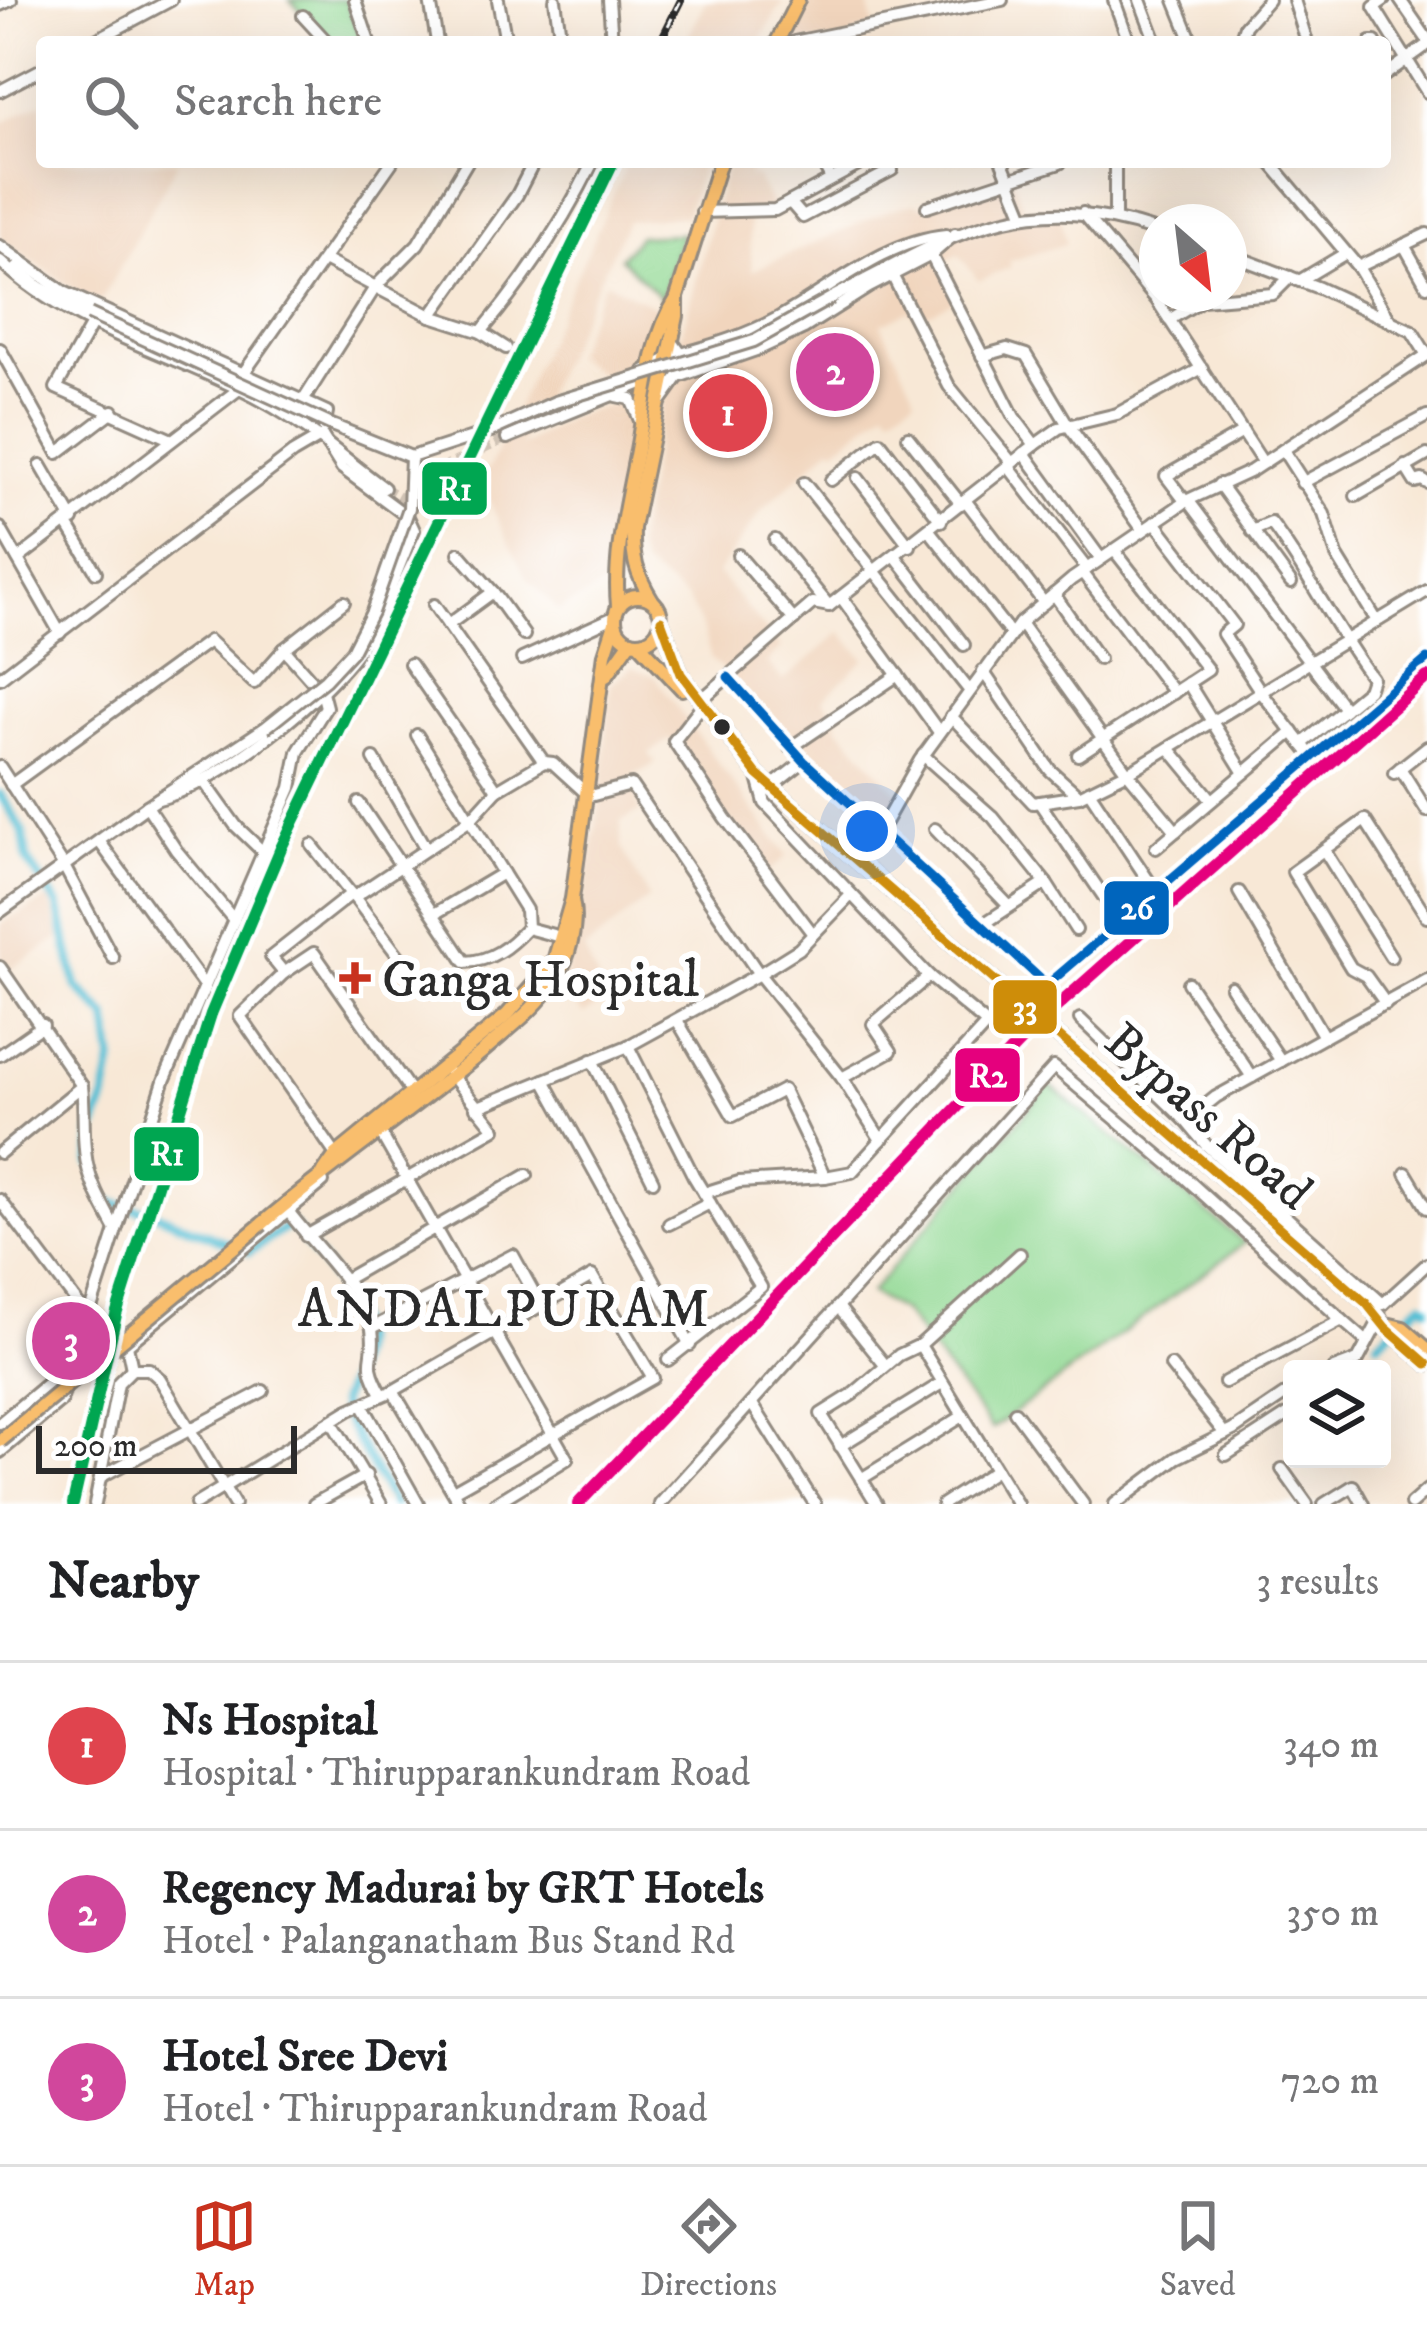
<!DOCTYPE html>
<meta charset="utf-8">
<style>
:root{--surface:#fff;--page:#f6f6f6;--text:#202124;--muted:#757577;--line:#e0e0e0;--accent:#c8321e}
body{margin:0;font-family:"IM FELL DW Pica",serif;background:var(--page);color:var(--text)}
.controls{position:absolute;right:36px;bottom:36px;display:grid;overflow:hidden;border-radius:12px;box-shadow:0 12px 48px #0002}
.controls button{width:108px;height:108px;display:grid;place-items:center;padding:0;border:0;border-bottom:3px solid var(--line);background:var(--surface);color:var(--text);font:60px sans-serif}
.compass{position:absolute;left:1139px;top:204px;width:108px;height:108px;border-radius:50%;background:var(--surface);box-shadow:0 12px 48px #0002;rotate:152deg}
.scale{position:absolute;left:36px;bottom:30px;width:261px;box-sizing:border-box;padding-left:12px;border:6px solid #2b2b2b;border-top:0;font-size:33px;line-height:42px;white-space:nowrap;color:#2b2b2b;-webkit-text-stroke:9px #fff;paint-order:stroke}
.you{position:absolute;left:867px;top:831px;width:42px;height:42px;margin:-30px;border:9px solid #fff;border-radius:50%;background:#1a73e8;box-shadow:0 0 0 18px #1a73e833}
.badge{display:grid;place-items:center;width:78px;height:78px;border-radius:50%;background:var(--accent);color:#fff;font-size:39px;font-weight:700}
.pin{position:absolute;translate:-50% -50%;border:6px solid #fff;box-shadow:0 3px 12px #0006}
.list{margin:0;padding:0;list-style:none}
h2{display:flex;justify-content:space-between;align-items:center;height:156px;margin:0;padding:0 48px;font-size:51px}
h2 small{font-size:39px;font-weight:400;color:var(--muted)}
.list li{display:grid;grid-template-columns:78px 1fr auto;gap:36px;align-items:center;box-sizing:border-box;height:168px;padding:0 48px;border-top:3px solid var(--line)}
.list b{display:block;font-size:45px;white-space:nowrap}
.list p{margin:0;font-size:39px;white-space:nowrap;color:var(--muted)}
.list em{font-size:39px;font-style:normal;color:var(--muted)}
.icon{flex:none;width:66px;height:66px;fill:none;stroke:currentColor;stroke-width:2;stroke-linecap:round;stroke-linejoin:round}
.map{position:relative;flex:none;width:1427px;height:1504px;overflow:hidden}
.search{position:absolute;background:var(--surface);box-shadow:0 12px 48px #0002;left:36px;right:36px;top:36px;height:132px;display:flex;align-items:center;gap:30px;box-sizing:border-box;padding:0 42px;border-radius:12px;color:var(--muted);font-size:45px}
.sheet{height:660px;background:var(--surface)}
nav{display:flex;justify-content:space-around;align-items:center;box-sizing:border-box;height:168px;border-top:3px solid var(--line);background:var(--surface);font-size:33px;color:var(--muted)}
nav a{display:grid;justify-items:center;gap:6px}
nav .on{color:var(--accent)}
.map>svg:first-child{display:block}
.built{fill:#f1d5bd}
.green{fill:#90d892;stroke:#5e825e;stroke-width:3}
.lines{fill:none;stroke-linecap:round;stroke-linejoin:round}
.canal{stroke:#57bfd4;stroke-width:9}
.minor-tunnel{stroke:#cfc2b4;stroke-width:10;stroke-dasharray:10 5;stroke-linecap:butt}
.minor-casing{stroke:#928a80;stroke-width:16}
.major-casing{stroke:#928a80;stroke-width:18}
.minor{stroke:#fff;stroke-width:10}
.major{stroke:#f9be6d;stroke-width:12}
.rail-casing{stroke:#2b2b2b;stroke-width:8}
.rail{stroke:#fff;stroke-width:3;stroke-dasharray:9;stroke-linecap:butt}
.minor-bridge-casing{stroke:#928a80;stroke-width:16;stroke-linecap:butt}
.major-bridge-casing{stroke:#928a80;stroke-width:18;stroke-linecap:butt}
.minor-bridge{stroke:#fff;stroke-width:10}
.major-bridge{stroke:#f9be6d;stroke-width:12}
.bus-1-casing{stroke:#fff;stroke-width:18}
.bus-2-casing{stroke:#fff;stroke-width:18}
.bus-1{stroke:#ce8d09;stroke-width:9}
.bus-2{stroke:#0065bd;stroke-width:9}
.rail-1-casing{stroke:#fff;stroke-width:21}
.rail-2-casing{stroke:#fff;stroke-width:21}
.rail-1{stroke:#00a651;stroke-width:12}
.rail-2{stroke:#e5007d;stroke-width:12}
.bus-dot{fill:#2b2b2b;stroke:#fff;stroke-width:4.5}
.poi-dot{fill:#c8321e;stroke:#fff;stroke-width:4.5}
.labels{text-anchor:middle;stroke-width:12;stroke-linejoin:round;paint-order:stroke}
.poi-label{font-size:51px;fill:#2b2b2b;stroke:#fff;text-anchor:start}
.street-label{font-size:51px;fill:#2b2b2b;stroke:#fff}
.neighbourhood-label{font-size:54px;letter-spacing:3px;fill:#2b2b2b;stroke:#fff}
.line-badge{stroke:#fff;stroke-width:4.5}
.badge-label{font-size:33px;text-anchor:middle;font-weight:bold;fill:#fff}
</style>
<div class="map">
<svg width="1427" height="1504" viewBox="0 0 1427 1504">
<rect width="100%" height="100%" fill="#fff"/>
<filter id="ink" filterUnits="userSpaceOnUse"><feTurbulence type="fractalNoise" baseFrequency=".00833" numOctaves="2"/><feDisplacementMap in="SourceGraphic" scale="24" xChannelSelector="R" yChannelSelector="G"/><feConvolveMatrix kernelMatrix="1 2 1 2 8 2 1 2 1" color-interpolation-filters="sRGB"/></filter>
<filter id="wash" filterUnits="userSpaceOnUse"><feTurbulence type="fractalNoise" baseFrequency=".004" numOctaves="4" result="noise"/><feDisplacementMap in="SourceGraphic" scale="48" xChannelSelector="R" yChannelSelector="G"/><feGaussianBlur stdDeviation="2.7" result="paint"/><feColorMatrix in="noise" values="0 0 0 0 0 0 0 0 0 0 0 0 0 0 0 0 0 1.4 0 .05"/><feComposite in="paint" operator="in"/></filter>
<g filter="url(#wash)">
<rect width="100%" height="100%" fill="#f8e8d6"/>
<g class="built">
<polygon points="706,0 784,0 759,42 686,42"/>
<polygon points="808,0 867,0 874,27 853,32 855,42 785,42"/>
<polygon points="42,102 42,162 178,162 101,301 80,294 0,239 0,124"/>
<polygon points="628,162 703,162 686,215 627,221 520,447 569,418 622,401 631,403 637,419 606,584 559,610 525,576 477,476 490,467"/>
<polygon points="728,162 752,162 749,177 756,177 777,214 749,217 752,271 889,210 916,203 920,207 1014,179 1023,209 1059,207 1066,244 1009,261 1011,267 979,281 959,255 954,256 939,265 955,300 916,320 910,310 881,324 916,397 892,414 886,408 836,449 832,446 763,509 717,573 781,648 767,662 783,681 841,632 865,659 823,699 839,721 836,724 907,803 890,836 891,842 711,658 702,627 687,599 643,566 636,547 664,399"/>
<polygon points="605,281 659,309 638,368 605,377 573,355"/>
<polygon points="632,667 654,676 787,856 767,873 670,738 649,754 656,763 633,776 640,811 621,821 621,847 649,898 584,950 607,1000 583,1015 562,986 573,948 600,802 611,684"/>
<polygon points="50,898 60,938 4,973 0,966 0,924"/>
</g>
<g class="green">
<polygon points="290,0 346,0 362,42 330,42"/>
<polygon points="682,234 662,298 620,258 639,236"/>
<polygon points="1049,1085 1245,1243 992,1429 904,1313 870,1293"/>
</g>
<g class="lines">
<g class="canal">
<polyline points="0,794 23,832 27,860 58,905 77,987 107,1017 113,1058 104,1104 93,1132 91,1163"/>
<polyline points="102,1196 104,1201 154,1213 235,1246"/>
<path d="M249,1252L291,1224C312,1250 351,1297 358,1329C363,1352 348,1381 340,1403L349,1426L393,1504"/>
<polyline points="1378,1342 1422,1303 1427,1307"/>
</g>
</g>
</g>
<g filter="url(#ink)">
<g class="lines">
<polyline class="minor-tunnel" points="384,488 406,500 420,499 445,467 507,438"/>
<defs>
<g id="minor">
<polyline points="355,0 369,42"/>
<polyline points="430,0 437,42"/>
<polyline points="498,0 506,42"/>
<polyline points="555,0 561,42"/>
<polyline points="609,0 612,42"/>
<polyline points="1114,0 1129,42"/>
<polyline points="1140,0 1156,42"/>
<polyline points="1175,0 1192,42"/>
<polyline points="1294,0 1307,42"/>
<polyline points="1384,0 1374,7 1427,92"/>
<polyline points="1400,0 1427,39"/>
<polyline points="0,5 11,0"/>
<polyline points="303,16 327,42"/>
<polyline points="92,42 171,0"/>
<polyline points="794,42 1002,0"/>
<polyline points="1240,42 1245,26 1268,0"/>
<polyline points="1371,42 1375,42"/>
<polyline points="1385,75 1427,45"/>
<polyline points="0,91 42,69"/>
<polyline points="822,162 831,179"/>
<polyline points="1002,162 1023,214"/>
<polyline points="1270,162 1358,267 1391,322"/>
<polyline points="790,202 803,217 892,170 890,162"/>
<polyline points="927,207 1060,163"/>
<polyline points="702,212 775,210 864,162"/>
<polyline points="1083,213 1156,299 1263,463"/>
<polyline points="1115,217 1115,162"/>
<polyline points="1404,245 1427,286"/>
<polyline points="0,246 64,292 327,412 324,427"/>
<polyline points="1229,254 1319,288 1412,331 1427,355"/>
<polyline points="931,255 1014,417 1035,445 1008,466"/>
<path d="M0,261C74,331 175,353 263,401C309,426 342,457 384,488"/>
<polyline points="326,261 431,316 481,332 506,348"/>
<polyline points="1358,267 1427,234"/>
<polyline points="17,268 39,287 89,314"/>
<polyline points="892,275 949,386 1012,463"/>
<polyline points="1299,281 1346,253"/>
<path d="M831,298C950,237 1020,186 1157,231"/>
<polyline points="431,316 517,195 534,162"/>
<polyline points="1169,320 1202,300 1273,294 1290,277"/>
<polyline points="92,324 56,388 172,440"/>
<path d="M481,332C526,279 562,224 593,162"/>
<path d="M671,340L681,354C714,345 747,335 778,318C831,289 884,241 946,235"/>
<polyline points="0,349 58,453 113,411"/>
<polyline points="982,356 1007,349 1026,355 1068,425 1143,530"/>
<polyline points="243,374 392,162"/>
<polyline points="616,396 631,399 641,423"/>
<polyline points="303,401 376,286 418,244 467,162"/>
<polyline points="660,402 678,377 759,349 804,328 869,287 931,255 955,234"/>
<polyline points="908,437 961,504"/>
<polyline points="507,438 639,384 644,371 672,357"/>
<polyline points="1035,445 1059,428 1117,414 1202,368"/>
<polyline points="1283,450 1324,514 1337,556 1377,621"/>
<polyline points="1024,453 1101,559"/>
<polyline points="41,465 73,520"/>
<polyline points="1405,466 1415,482 1422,480 1427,483"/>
<polyline points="858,478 910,546"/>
<polyline points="831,480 880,442 941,521"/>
<polyline points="804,483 969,690"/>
<polyline points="1302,483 1427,416"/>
<polyline points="1219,484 1291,583"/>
<polyline points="1356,496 1427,455"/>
<polyline points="965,500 1044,603"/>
<path d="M1188,500L1345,709L1368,690L1372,678C1334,628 1309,573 1271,523L1252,531"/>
<polyline points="1185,501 1166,476 1243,432"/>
<polyline points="1155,522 1234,625 1223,634 1261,692 1314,759"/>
<polyline points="67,524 96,572"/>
<polyline points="0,528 60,633"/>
<polyline points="929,530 1010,633"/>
<polyline points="775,540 829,606"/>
<polyline points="738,555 794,620"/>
<polyline points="896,557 964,645"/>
<polyline points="18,559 239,389"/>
<polyline points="1082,572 1174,693"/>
<polyline points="493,592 524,635"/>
<polyline points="1054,594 1099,659"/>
<polyline points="841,597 939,732"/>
<polyline points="434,605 544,762 553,763 587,794"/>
<polyline points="1020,623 1127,772 1176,831"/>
<polyline points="448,625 493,592 459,553"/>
<polyline points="522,659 614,617"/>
<polyline points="410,664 497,790 544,762"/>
<polyline points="983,671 1050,770 1079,796"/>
<polyline points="728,677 804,761 1047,985 1427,659"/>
<polyline points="0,678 293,453 322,436"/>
<polyline points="1188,683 1244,773"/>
<polyline points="701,700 813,603 829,606 1008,466 1087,569"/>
<polyline points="699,709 674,741 725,818 813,934"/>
<polyline points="951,716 1033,803 1079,796 1134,769 1427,591"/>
<polyline points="417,735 470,820 497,790"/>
<polyline points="1302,744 1345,709"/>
<polyline points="790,748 898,675"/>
<polyline points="1169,748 1212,800"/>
<polyline points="923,755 993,817 1046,883 1076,930"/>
<polyline points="1078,755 1208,670 1114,550"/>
<polyline points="374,759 426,849"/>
<polyline points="0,767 65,868 113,958"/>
<polyline points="1400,768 1427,811"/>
<polyline points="1394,773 1427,747"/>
<polyline points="757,774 765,803 929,976 873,1024 891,1051 842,1078"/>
<polyline points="203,780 236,826 262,851"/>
<polyline points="11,785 209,641 254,683 284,649 344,602"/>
<polyline points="771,787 804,761"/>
<polyline points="1089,791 1156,892"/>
<polyline points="586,797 631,785 759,974 842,1078 881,1140 987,1024 929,976"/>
<path d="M158,799C217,786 333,693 364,642C385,607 398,567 414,530L408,517L342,468L322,436"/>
<polyline points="1039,802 1121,922"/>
<path d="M359,803L465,962C492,961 509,947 527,928"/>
<polyline points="147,806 176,850 234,920"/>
<polyline points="935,829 1008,905"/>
<polyline points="879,833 920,760 1020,623 1072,579 1188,500 1251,471 1427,355"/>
<polyline points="99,841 203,984"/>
<polyline points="312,845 351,894"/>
<polyline points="1156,848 1293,732"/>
<polyline points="1324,850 1391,957"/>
<polyline points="1239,892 1324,1037"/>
<polyline points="354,897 415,978"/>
<polyline points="0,912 147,806 265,728"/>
<polyline points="434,914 503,873"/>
<polyline points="982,925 1046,883"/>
<polyline points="0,967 82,1086 0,1153"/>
<polyline points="284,973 314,953 412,1093"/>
<polyline points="1188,983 1252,1077"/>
<polyline points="1231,987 1281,1061"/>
<polyline points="1386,1004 1366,976 1351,968 1293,872 1365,820 1427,917"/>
<polyline points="1080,1019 1186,1121"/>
<polyline points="677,1020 733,1116 783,1090 825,1177"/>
<polyline points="987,1024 1012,1043"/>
<polyline points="628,1046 693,1175 761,1287 668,1360"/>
<polyline points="0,1055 43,1025"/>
<polyline points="592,1060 653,1181"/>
<polyline points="544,1080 690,1345"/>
<path d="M82,1086C85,1111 82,1140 87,1164C92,1188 104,1207 115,1228"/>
<polyline points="476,1108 628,1046 759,974 799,949 851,895"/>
<polyline points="376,1125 567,1459 494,1504"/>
<polyline points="336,1155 240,1016 284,973 271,957 351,894 354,897 470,820 526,910 527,928 568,939"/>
<polyline points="1406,1173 1427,1208"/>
<polyline points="704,1193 739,1182 825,1177 852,1172 881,1140"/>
<polyline points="0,1200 87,1316"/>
<path d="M288,1211C309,1240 366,1295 372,1329C377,1362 361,1357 382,1394"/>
<polyline points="669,1224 710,1203"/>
<polyline points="306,1236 495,1129 450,1073"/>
<polyline points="344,1280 527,1175"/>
<polyline points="1383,1304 1206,1145 1186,1121 1216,1097 1427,980"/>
<polyline points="1383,1304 1427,1264"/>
<polyline points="839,1308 885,1365"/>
<polyline points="372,1328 513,1255 541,1306"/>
<polyline points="1171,1366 1225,1434"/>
<polyline points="132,1369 127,1345 323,1182"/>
<polyline points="1334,1369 1358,1360 1381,1317"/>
<polyline points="1225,1382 1342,1320 1367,1342"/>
<polyline points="393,1391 460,1504"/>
<polyline points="362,1404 418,1504"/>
<polyline points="752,1404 815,1504"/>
<polyline points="1015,1412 1083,1504"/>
<polyline points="332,1422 381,1504"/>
<polyline points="0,1423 71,1364"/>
<polyline points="840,1446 942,1383"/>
<polyline points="0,1452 61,1401 164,1081 291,788 298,752 326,707 322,692 284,649"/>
<polyline points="1226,1455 1292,1412"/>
<polyline points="1282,1469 1307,1504"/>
<polyline points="100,1477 263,1391"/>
<polyline points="861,1479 963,1416"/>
<polyline points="95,1504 118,1383 132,1369 149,1369 160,1379 234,1504"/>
<polyline points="196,1504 349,1410 393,1391 592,1276 653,1378 453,1491"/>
<polyline points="314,1504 366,1475"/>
<polyline points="660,1504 1054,1067 1181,1174 1342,1320"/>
<polyline points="877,1504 821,1414 853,1394 899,1355 920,1345"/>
<polyline points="943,1504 996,1470"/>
<polyline points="1017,1504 920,1345 1020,1254"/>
<polyline points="1115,1504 1176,1458 1233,1430 1292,1390"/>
<polyline points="1324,1504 1353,1486 1363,1504"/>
<polyline points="1411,1504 1427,1490"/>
</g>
<g id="major">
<polyline points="777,42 798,0"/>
<circle cx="638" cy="619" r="23"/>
<path d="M652,600C636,574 632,558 633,528L677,316V297L720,162"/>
<path d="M618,606C613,554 628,500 637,450C647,398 648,343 677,298"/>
<polyline points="661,620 681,674 757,774 1366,1303 1386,1328 1427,1364"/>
<polyline points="638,642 682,689"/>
<polyline points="606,676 631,641"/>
<polyline points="324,1172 336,1155 507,1015 554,961 572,899 605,654 615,623"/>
<path d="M262,1224C333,1163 410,1112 482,1052C507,1030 537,1008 555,980C569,958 578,926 572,900"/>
<polyline points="1382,1323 1403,1328 1427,1349"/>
</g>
</defs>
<use href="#minor" class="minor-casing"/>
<use href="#major" class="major-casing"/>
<use href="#minor" class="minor"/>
<use href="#major" class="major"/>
<defs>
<g id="rail">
<polyline points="660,42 681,0"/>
<polyline points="73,1504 116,1315 211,1014 281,848 613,162"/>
</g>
</defs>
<use href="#rail" class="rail-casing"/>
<use href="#rail" class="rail"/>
<defs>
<g id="minor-bridge">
<polyline points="89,314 334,426 411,457 491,431 555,402 754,341 831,298"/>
<polyline points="265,728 325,680 352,651 372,612 409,508 411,457"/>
</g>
<polyline id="major-bridge" points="0,1441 262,1224"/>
</defs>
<use href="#minor-bridge" class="minor-bridge-casing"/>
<use href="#major-bridge" class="major-bridge-casing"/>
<use href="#minor-bridge" class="minor-bridge"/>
<use href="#major-bridge" class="major-bridge"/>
<defs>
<polyline id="bus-1" points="661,620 681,674 757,774 1366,1303 1386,1328 1427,1364"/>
<polyline id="bus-2" points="728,677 804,761 1047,985 1427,659"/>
</defs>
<use href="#bus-1" class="bus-1-casing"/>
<use href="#bus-2" class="bus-2-casing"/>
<use href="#bus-1" class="bus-1"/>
<use href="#bus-2" class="bus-2"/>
<defs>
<polyline id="rail-1" points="73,1504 116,1315 211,1014 281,848 613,162"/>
<polyline id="rail-2" points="578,1504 1034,1027 1427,677"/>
</defs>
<use href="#rail-1" class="rail-1-casing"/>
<use href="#rail-2" class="rail-2-casing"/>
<use href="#rail-1" class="rail-1"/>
<use href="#rail-2" class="rail-2"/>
</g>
</g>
<circle class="bus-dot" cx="722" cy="727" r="10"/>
<path class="poi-dot" d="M349 960h12v12h12v12h-12v12h-12v-12h-12v-12h12z"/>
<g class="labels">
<g class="poi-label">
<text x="382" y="996">Ganga Hospital</text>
</g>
<g class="street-label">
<text transform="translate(1210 1115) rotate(41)" y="18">Bypass Road</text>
</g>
<g class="neighbourhood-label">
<text x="505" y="1326">ANDALPURAM</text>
</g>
</g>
<g class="line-badge">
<rect x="420" y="460" width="69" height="57" rx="12" fill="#00a651"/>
<rect x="1102" y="879" width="69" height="58" rx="12" fill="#0065bd"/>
<rect x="991" y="978" width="68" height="58" rx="12" fill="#ce8d09"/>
<rect x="953" y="1046" width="69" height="58" rx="12" fill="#e5007d"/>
<rect x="132" y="1125" width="69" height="58" rx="12" fill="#00a651"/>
</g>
<g class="badge-label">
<text x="455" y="500">R1</text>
<text x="1137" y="919">26</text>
<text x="1025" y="1018">33</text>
<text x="988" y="1087">R2</text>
<text x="167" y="1165">R1</text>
</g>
</svg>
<div class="controls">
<button><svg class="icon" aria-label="layers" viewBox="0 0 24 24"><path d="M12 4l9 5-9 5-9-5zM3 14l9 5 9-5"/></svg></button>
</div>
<svg class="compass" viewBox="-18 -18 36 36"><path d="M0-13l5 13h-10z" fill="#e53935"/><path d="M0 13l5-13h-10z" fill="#757577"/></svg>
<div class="scale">200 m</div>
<div class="you"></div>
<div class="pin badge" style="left:728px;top:413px;background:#e0444e">1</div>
<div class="pin badge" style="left:835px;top:372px;background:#d1479c">2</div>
<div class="pin badge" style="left:71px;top:1341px;background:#d1479c">3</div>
<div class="search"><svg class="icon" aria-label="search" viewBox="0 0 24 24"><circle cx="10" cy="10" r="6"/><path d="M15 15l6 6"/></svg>Search here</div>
</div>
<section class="sheet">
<h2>Nearby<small>3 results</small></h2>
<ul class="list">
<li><span class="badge" style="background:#e0444e">1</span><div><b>Ns Hospital</b><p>Hospital · Thirupparankundram Road</p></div><em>340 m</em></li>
<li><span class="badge" style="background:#d1479c">2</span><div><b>Regency Madurai by GRT Hotels</b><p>Hotel · Palanganatham Bus Stand Rd</p></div><em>350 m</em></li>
<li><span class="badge" style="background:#d1479c">3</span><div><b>Hotel Sree Devi</b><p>Hotel · Thirupparankundram Road</p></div><em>720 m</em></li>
</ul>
</section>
<nav>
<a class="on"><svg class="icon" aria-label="map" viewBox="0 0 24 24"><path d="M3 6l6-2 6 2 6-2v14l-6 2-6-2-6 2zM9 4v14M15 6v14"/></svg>Map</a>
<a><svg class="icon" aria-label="directions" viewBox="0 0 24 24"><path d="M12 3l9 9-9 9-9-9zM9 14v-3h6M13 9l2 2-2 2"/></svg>Directions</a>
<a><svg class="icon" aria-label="saved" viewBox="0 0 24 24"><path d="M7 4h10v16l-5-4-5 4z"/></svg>Saved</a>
</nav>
